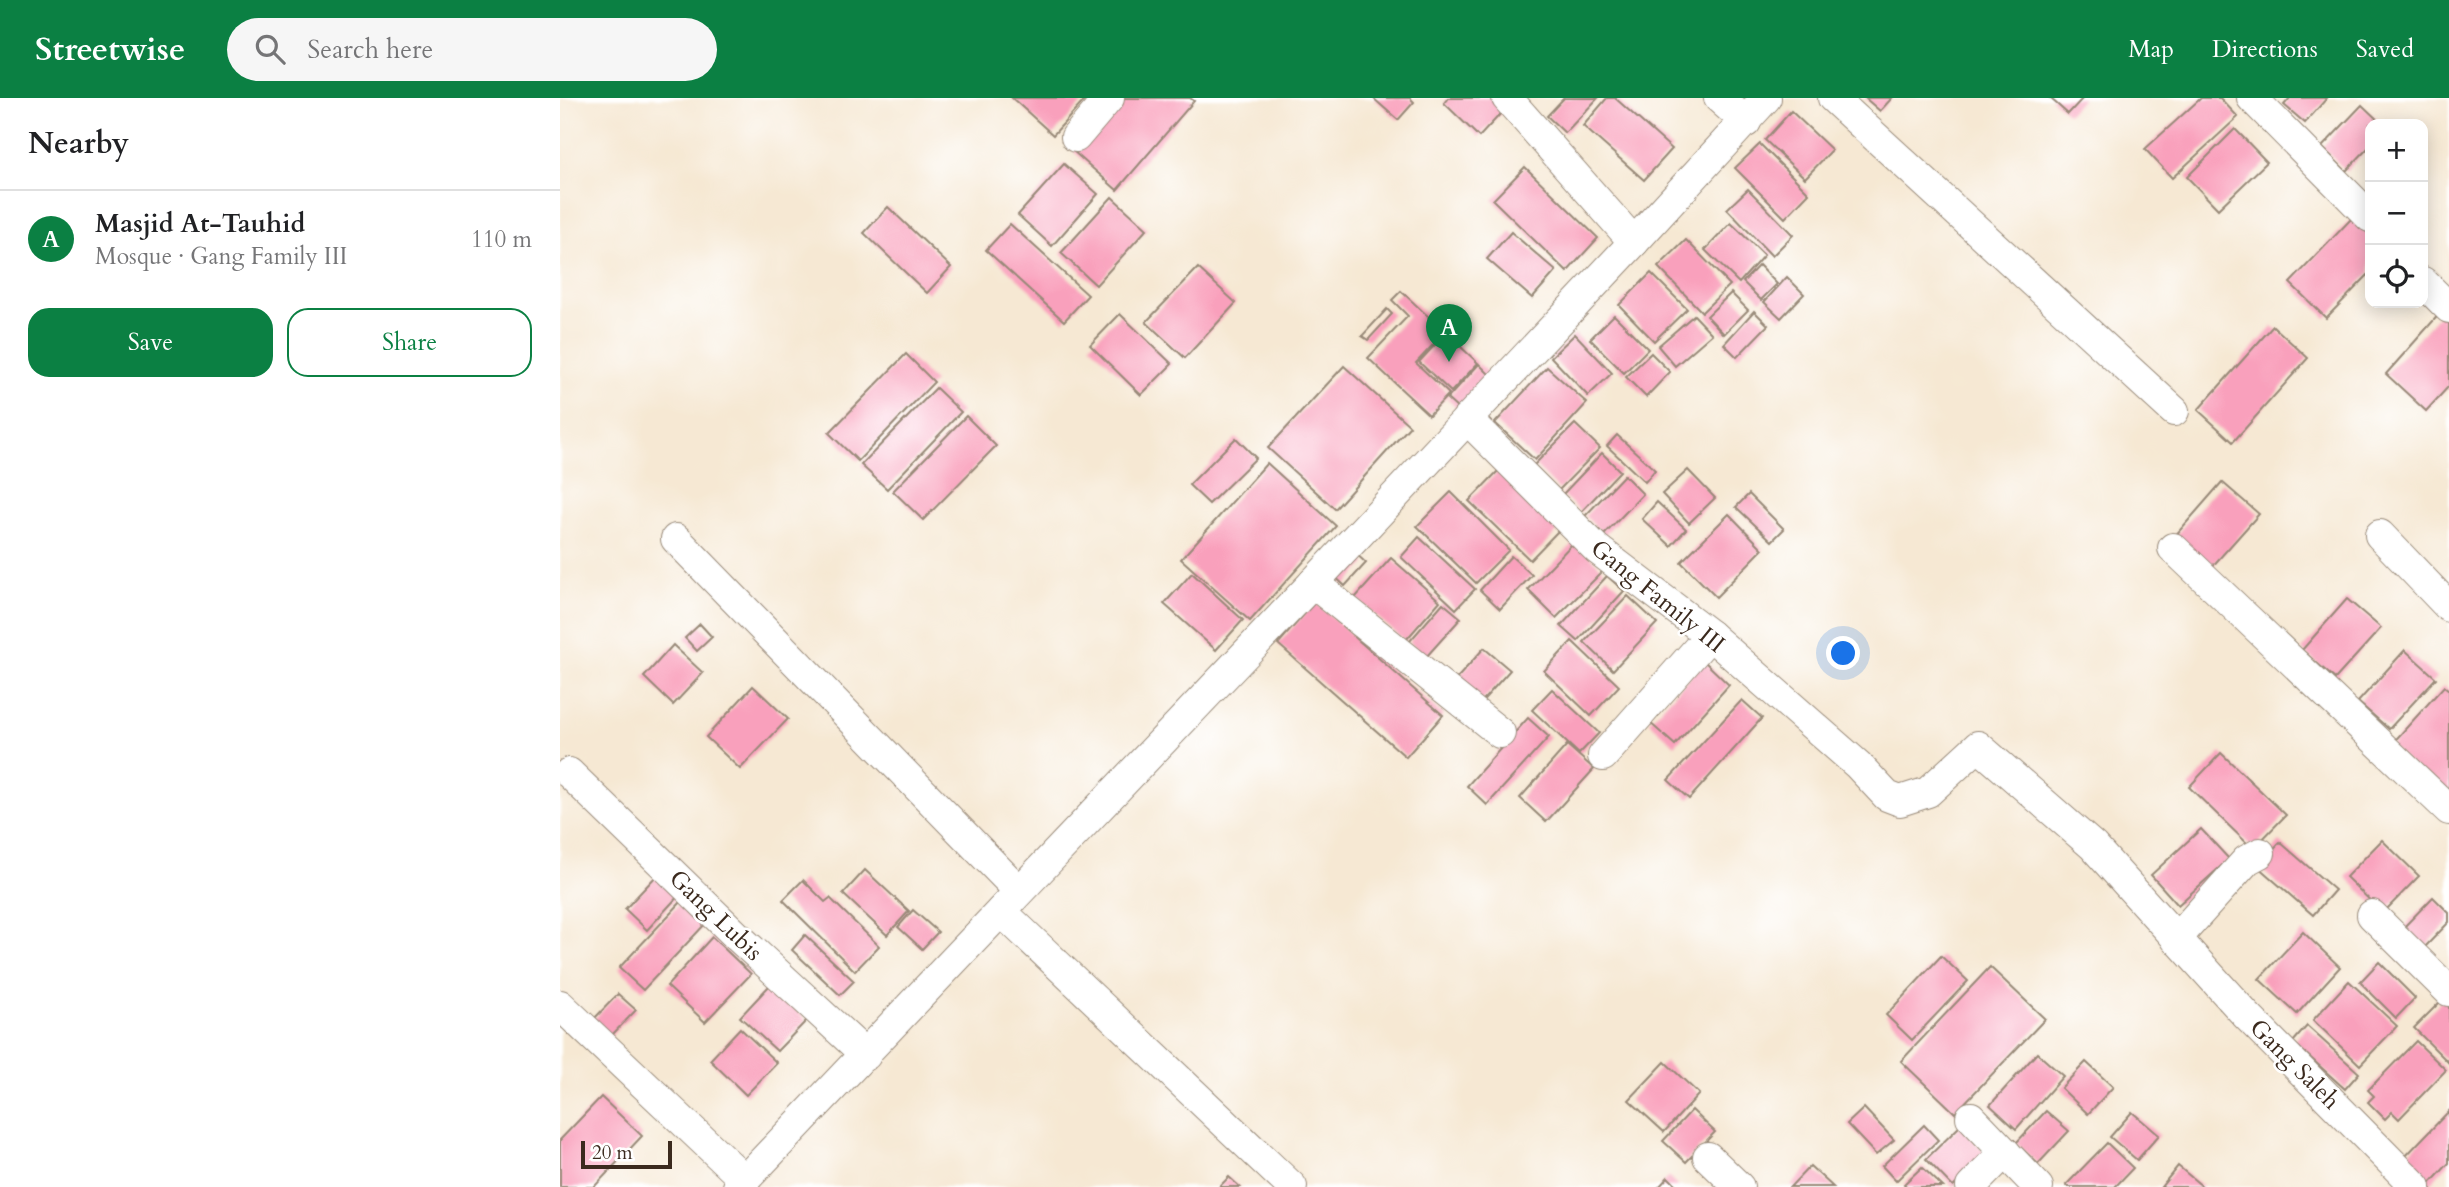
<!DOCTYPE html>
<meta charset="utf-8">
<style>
:root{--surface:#fff;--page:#f6f6f6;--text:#202124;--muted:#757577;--line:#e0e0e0;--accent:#0b8043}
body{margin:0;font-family:Cardo,serif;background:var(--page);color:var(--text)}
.controls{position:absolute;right:21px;top:21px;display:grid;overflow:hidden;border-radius:14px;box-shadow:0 4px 18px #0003}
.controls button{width:63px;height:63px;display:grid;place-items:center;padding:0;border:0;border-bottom:2px solid var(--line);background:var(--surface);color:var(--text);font:35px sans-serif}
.scale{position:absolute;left:21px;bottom:18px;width:91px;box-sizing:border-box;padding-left:7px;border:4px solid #3b2a1e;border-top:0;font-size:19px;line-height:24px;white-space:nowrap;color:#3b2a1e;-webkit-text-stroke:5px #fff;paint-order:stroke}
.you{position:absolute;left:1284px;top:556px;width:24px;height:24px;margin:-18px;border:5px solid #fff;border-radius:50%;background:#1a73e8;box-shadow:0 0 0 10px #1a73e833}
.badge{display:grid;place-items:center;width:46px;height:46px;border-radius:50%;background:var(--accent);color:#fff;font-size:23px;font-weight:700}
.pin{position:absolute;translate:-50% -58px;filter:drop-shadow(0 2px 4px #0008)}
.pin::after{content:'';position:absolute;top:37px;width:24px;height:21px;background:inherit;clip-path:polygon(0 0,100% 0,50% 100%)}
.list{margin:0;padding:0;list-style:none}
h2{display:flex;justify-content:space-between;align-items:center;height:91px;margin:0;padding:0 28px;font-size:30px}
h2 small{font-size:23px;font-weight:400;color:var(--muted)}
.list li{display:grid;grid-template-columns:46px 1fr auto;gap:21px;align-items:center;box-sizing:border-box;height:98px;padding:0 28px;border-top:2px solid var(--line)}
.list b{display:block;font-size:26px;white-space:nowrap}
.list p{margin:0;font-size:23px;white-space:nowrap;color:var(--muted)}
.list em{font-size:23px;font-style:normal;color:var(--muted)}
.actions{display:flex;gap:14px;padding:21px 28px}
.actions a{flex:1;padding:16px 0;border:2px solid var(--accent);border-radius:21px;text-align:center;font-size:24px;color:var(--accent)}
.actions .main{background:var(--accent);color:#fff}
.icon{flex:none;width:38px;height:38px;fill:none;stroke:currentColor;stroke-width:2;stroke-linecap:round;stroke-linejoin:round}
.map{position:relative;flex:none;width:1889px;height:1089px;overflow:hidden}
header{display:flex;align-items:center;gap:42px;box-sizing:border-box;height:98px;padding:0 35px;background:var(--accent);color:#fff}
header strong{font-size:33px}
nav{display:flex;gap:38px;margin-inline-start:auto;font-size:24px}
.search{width:490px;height:63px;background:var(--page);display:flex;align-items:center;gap:18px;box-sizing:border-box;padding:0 24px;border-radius:38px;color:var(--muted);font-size:26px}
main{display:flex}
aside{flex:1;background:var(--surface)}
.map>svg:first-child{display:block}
.building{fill:#f9a0bc}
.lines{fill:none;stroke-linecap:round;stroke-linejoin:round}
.minor-casing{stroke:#988978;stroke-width:32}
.minor{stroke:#fff;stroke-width:30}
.labels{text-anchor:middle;stroke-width:5;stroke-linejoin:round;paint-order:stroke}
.street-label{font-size:24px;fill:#3b2a1e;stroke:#fff}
</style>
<header>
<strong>Streetwise</strong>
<div class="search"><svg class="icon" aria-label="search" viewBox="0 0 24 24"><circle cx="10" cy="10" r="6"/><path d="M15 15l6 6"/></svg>Search here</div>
<nav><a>Map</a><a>Directions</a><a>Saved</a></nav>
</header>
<main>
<aside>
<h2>Nearby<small></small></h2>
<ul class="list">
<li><span class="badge">A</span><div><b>Masjid At-Tauhid</b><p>Mosque · Gang Family III</p></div><em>110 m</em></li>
</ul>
<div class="actions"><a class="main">Save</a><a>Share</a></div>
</aside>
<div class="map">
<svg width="1889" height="1089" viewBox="0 0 1889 1089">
<rect width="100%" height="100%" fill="#fff"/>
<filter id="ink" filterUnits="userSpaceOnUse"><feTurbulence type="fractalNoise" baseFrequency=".0143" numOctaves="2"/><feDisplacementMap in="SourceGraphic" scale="14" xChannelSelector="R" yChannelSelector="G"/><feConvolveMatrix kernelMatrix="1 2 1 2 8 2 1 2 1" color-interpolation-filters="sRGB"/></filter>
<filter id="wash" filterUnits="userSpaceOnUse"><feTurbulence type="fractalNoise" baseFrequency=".00686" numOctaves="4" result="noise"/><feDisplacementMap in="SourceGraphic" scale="28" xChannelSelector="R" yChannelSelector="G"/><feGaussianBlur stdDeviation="1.57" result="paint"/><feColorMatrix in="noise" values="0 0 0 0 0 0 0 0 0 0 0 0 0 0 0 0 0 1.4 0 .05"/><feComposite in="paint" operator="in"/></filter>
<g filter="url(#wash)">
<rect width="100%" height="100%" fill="#f6e8d3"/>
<g id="blocks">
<g class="building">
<polygon points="452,0 520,0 524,3 493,37"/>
<polygon points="560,0 630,0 634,3 557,92 513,53"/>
<polygon points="813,0 850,0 854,4 838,22"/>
<polygon points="888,0 933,0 945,11 919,39 884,5"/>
<polygon points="1004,0 1038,0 1005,35 987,18"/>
<polygon points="1047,0 1055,0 1112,51 1084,82 1023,28"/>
<polygon points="1305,0 1332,0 1320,13"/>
<polygon points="1490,0 1523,0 1508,16"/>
<polygon points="1641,0 1660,0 1678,19 1612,80 1585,51"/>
<polygon points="1730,0 1767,0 1745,25 1724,7"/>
<polygon points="1802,7 1822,26 1810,26 1810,48 1786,73 1762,49"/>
<polygon points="1231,13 1272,52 1245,80 1205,42"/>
<polygon points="1675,31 1707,64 1658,111 1627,79"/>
<polygon points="1200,46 1249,95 1225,120 1175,70"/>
<polygon points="504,66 538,96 492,148 458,117"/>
<polygon points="965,69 1038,140 1007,174 933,102"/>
<polygon points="1188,91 1233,137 1212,158 1167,111"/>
<polygon points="552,99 587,131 536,187 501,155"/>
<polygon points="328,109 391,169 367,195 304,135"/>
<polygon points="1792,120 1810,137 1810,175 1766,220 1730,185"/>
<polygon points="1171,125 1204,157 1179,185 1145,152"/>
<polygon points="450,126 528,197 504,223 426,152"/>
<polygon points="951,134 996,173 972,200 927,161"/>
<polygon points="1126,142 1170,187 1142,214 1098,169"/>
<polygon points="1199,167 1217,186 1201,202 1183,184"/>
<polygon points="638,170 676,205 625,260 586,224"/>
<polygon points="1091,175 1127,211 1094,243 1059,207"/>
<polygon points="1227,179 1244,196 1221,220 1204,204"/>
<polygon points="841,193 885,234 856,265 889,296 869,317 808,260 848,218 832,202"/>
<polygon points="1171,195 1188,212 1164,236 1147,218"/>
<polygon points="827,211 832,216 808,242 802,238"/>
<polygon points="1194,213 1208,227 1177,259 1164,246"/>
<polygon points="1882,213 1889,219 1889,288 1866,313 1826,276"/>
<polygon points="560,216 612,266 581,297 530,247"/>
<polygon points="1054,217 1088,251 1064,275 1030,241"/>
<polygon points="1134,217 1152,236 1115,268 1098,248"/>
<polygon points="1713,228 1748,260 1673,344 1638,312"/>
<polygon points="886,235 918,265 891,294 859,264"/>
<polygon points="1015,236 1052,275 1028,298 991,259"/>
<polygon points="1091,255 1110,274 1086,299 1066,279"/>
<polygon points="346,256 374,284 298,363 269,335"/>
<polygon points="919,266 930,277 898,311 887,301"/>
<polygon points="784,268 850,328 775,411 708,350"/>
<polygon points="987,269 1027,305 975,362 935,325"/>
<polygon points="376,290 401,314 327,391 301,367"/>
<polygon points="406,318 436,348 363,422 333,393"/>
<polygon points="1015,326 1040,350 999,392 974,367"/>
<polygon points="1057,337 1095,372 1085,384 1047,348"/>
<polygon points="676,340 696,360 649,406 629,387"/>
<polygon points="1042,355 1060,373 1021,414 1002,397"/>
<polygon points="707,365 776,428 690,523 621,461"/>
<polygon points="939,372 1000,431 970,462 909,403"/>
<polygon points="1128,372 1155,400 1129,425 1102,396"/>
<polygon points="1064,377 1083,396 1044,437 1025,418"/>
<polygon points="1662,384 1699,416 1650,471 1614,439"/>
<polygon points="891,394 949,452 916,485 857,428"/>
<polygon points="1189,396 1224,431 1212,443 1176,409"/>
<polygon points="1097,404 1126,431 1111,448 1082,421"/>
<polygon points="1169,416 1203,451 1156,499 1121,464"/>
<polygon points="859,439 915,491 896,511 841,459"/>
<polygon points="1015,443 1044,472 996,520 968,492"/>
<polygon points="792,452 806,465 785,488 771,475"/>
<polygon points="951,458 972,477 940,511 920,492"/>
<polygon points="831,460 880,503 845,543 795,500"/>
<polygon points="632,475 683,522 656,552 604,506"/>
<polygon points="1047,478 1064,493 1018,543 1001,528"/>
<polygon points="1068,498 1097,525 1053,572 1024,544"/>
<polygon points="1787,501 1821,530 1775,581 1742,552"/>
<polygon points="755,504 883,617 846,659 718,546"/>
<polygon points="883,505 901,520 866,559 849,544"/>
<polygon points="140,526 152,539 137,553 125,540"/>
<polygon points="1012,543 1059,588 1031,618 984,573"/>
<polygon points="113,547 143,575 113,607 84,579"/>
<polygon points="924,550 950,572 917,609 891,587"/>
<polygon points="1845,552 1876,580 1829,631 1798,604"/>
<polygon points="1144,563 1169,587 1115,647 1089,624"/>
<polygon points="193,588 228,621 180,671 146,639"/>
<polygon points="1884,588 1889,592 1889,701 1830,648"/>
<polygon points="992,591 1039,635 1019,656 972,612"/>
<polygon points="1182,602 1202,620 1129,701 1108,682"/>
<polygon points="968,620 989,639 927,707 907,688"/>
<polygon points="1007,647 1034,671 986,724 960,700"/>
<polygon points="1661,655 1726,717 1693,751 1629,689"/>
<polygon points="1641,731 1669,761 1618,807 1591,777"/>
<polygon points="1822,742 1859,778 1823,815 1786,779"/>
<polygon points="1720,744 1775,792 1753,817 1697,768"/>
<polygon points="305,772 349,813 327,837 283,796"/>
<polygon points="99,775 121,795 87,832 65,811"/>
<polygon points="243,782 265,804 270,800 319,848 295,873 223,802"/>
<polygon points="1873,799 1889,815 1889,824 1863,851 1842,831"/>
<polygon points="123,802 147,824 83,892 59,870"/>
<polygon points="353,812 378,834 362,851 338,829"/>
<polygon points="1743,834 1780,869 1737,916 1699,881"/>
<polygon points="245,837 294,883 280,897 232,852"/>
<polygon points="152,839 191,876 145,924 107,888"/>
<polygon points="1381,858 1408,883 1352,942 1326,917"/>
<polygon points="1819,864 1855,900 1836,920 1800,884"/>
<polygon points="1430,869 1485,921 1395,1015 1341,963"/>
<polygon points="1789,883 1837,928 1800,967 1753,922"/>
<polygon points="210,887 247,922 217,953 180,919"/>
<polygon points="58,896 76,912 49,940 31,924"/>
<polygon points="1887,897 1889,899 1889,965 1854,930"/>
<polygon points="1747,928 1799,975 1785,991 1733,944"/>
<polygon points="180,930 217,965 186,997 150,962"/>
<polygon points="1856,943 1886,972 1839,1021 1832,1014 1825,1021 1808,1004 1814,998 1808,992"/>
<polygon points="1477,955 1503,978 1456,1031 1430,1007"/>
<polygon points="1105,964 1139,996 1104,1034 1069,1002"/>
<polygon points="1526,964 1553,989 1528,1016 1501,990"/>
<polygon points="41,999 82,1038 34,1089 0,1089 0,1042"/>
<polygon points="1304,1010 1334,1042 1316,1057 1287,1026"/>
<polygon points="1132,1012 1155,1034 1126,1064 1103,1043"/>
<polygon points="1486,1013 1509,1033 1478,1066 1456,1045"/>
<polygon points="1889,1013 1889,1065 1867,1089 1840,1064"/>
<polygon points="1572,1014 1599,1037 1577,1062 1550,1039"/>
<polygon points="1364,1027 1378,1042 1336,1083 1322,1068"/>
<polygon points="1400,1028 1427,1056 1393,1089 1366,1061"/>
<polygon points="1547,1045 1573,1070 1555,1089 1508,1089 1506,1087"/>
<polygon points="1250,1068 1273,1089 1230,1089"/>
<polygon points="1618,1068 1643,1089 1601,1089"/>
<polygon points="1362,1069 1383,1089 1347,1089 1344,1086"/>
<polygon points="669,1079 680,1089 659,1089"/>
<polygon points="1108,1079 1118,1089 1099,1089"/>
</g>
</g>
</g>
<g filter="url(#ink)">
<use href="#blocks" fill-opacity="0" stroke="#988978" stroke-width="2"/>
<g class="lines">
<defs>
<g id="minor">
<polyline points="947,0 1074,144"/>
<polyline points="1159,0 1186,24"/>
<polyline points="1273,0 1614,313"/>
<polyline points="1692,0 1810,119"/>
<polyline points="516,39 549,0"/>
<polyline points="1863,184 1889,210"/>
<polyline points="907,321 1037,451 1150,537 1298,667 1327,698 1340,703 1368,694 1418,648 1533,748 1686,917 1856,1089"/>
<polyline points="1820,437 1889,509"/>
<polyline points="116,441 459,793"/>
<polyline points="1613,450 1889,712"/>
<polyline points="753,485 940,635"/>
<polyline points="1043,658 1150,537"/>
<polyline points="9,675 178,839 306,957"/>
<polyline points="441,813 732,1089"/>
<polyline points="1812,817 1889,893"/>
<polyline points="1616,841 1687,762 1700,755"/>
<polyline points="0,907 185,1082"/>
<polyline points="1411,1019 1478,1089"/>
<polyline points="1148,1059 1179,1089"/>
<polyline points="178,1089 753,485 1074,144 1206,0"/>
<polyline points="1411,1089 1445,1054"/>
</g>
</defs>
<use href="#minor" class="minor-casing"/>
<use href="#minor" class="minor"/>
</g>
</g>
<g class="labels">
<g class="street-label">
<text transform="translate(1098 498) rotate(39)" y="8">Gang Family III</text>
<text transform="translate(156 817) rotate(44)" y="8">Gang Lubis</text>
<text transform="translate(1735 966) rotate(45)" y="8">Gang Saleh</text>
</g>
</g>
</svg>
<div class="controls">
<button>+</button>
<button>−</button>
<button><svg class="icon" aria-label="locate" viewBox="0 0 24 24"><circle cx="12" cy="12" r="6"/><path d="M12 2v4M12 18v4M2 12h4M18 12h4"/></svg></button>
</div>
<div class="scale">20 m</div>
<div class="you"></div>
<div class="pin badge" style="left:889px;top:264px">A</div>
</div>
</main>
